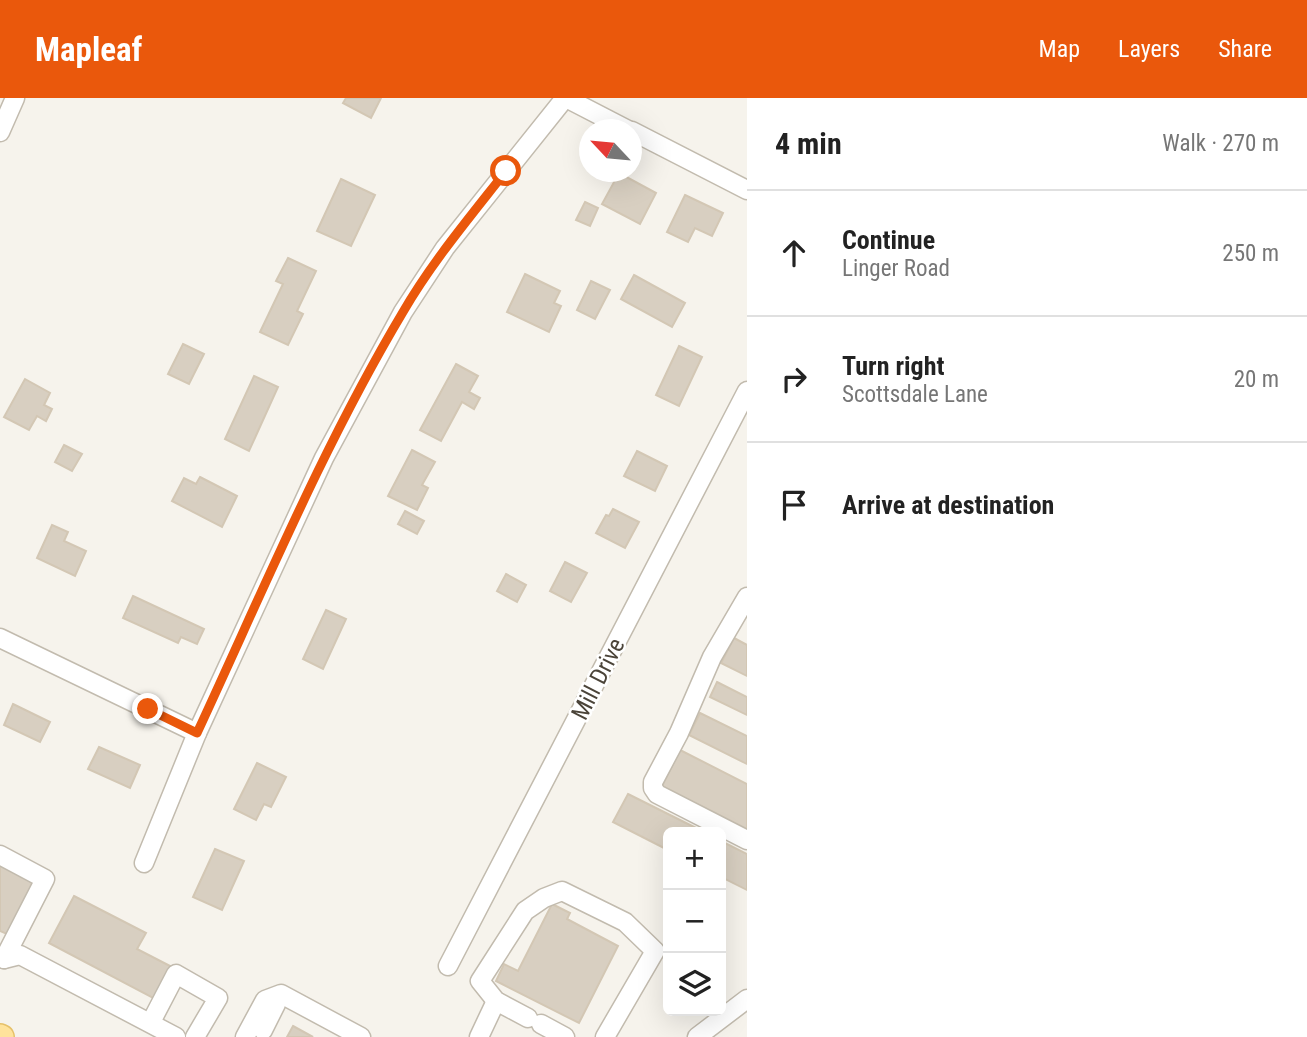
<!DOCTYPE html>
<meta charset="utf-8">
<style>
:root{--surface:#fff;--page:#f2f2f2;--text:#222;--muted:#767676;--line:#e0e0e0;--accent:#ea580c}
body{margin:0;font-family:"Roboto Condensed",sans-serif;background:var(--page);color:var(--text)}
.controls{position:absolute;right:21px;bottom:21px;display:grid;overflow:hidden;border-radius:10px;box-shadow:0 7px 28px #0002}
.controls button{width:63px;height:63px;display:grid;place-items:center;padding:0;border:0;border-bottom:2px solid var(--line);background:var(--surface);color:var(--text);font:35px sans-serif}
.compass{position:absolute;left:579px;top:21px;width:63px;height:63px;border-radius:50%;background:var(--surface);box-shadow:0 7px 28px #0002;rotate:296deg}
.stop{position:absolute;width:21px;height:21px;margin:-16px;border:5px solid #ea580c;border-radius:50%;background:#fff}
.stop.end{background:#ea580c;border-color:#fff;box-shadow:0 2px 7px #0008}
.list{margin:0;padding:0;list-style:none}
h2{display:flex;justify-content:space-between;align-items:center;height:91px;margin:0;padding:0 28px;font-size:30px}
h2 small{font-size:23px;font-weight:400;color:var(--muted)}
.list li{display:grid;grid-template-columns:46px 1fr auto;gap:21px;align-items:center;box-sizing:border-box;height:126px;padding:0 28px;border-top:2px solid var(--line)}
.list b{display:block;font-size:26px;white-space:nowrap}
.list p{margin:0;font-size:23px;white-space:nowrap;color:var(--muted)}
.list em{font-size:23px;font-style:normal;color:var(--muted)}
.icon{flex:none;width:38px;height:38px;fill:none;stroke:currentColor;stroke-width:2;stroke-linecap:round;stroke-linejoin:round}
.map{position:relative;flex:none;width:747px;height:939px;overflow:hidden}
header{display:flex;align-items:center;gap:42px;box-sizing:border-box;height:98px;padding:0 35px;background:var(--accent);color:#fff}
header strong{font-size:33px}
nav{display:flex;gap:38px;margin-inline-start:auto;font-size:24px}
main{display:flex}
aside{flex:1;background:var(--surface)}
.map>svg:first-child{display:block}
.building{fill:#d8cfc1;stroke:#d3c7b4;stroke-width:2}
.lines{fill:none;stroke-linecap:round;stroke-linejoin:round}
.minor-casing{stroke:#c2bbae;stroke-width:21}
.major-casing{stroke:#e6c16a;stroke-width:26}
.minor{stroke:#fff;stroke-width:18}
.major{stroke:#ffe39c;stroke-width:23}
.route{stroke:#ea580c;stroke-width:9}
.labels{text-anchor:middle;stroke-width:5;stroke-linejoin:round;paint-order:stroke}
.street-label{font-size:24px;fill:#4b4439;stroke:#fff}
</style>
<header>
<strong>Mapleaf</strong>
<nav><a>Map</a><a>Layers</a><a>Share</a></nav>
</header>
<main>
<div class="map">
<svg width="747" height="939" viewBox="0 0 747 939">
<rect width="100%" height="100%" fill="#f6f3ec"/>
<g class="building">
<polygon points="346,0 381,0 371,20 343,5"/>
<polygon points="619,75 656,95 640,126 602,106"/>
<polygon points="341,81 375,97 351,148 317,133"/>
<polygon points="685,97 723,115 712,138 695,130 688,144 667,134"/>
<polygon points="585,104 598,110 590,128 576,122"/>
<polygon points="288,160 316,173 297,213 303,216 288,247 260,234 283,186 276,183"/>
<polygon points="525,176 560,193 554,205 561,208 549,234 507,214"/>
<polygon points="634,177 685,205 672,229 621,201"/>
<polygon points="591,183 610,192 595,221 577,212"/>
<polygon points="183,246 204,256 189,286 168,276"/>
<polygon points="679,248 702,259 679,308 656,297"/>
<polygon points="456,266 478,278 469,294 480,300 474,311 462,304 441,343 420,332"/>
<polygon points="254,278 278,289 249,353 225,341"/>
<polygon points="25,281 50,295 44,307 52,311 46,323 37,318 29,332 4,319"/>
<polygon points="64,347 82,356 72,373 55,364"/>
<polygon points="412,352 435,364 422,387 428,390 417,412 388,398"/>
<polygon points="637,353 667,368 655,393 624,378"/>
<polygon points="200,379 237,398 222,429 172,403 184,380 196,386"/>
<polygon points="613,411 639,424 625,450 596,435 606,417 609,418"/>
<polygon points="405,413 424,423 417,436 398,426"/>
<polygon points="52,427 68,434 64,443 86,453 75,478 37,460"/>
<polygon points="565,464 587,475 571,504 550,493"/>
<polygon points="506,476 526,487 517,504 497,493"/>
<polygon points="133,498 204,531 197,546 181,539 178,545 123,520"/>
<polygon points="326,512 346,521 323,571 303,561"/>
<polygon points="734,540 747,547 747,578 721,565"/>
<polygon points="717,584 747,599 747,617 710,599"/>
<polygon points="13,606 50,624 40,644 4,627"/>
<polygon points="700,615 747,638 747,666 689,637"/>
<polygon points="99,649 140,667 130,690 88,671"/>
<polygon points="680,652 747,686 747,731 662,688"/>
<polygon points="257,665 286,679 271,709 264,706 256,722 234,711"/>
<polygon points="628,696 704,734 668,734 668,752 613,724"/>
<polygon points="721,743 747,756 747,792 721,779"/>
<polygon points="215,751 244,763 222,812 193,799"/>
<polygon points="0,766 35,784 7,836 0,833"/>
<polygon points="74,798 146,835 137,851 172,869 155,901 49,845"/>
<polygon points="552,806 570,815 567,821 618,848 579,925 496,883 504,866 518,873"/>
<polygon points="293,928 313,939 287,939"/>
</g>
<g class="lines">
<defs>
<g id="minor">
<polyline points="566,0 628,32"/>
<polyline points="632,33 747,92"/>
<polyline points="0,34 15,0"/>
<polyline points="747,499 712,559 679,635 653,684 653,690 657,696 747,742"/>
<polyline points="0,540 197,635"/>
<polyline points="0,757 45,781 4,861"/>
<polyline points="144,765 197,635 324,360 403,214 445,150 565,0"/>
<polyline points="4,861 20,857 176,939"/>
<polyline points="448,868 747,293"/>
<polyline points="528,920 496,903 480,883 525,813 544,800 562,793 625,824 655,853 605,939"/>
<polyline points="151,924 176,876 218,900 195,939"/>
<polyline points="541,926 565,939"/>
<polyline points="263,932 276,906"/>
<polyline points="245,939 265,902 281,896 361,939"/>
<polyline points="479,939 496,903"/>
<polyline points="697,939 747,901"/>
</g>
<polyline id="major" points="0,938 2,939"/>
</defs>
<use href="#minor" class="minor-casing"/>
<use href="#major" class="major-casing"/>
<use href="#minor" class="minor"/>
<use href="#major" class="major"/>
</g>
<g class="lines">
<path class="route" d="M148,611L197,635C263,493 323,348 403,214C432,164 470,119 506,73"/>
</g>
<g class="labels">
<g class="street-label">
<text transform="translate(598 581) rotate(-63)" y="8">Mill Drive</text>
</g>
</g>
</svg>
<div class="controls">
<button>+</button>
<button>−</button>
<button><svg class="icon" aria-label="layers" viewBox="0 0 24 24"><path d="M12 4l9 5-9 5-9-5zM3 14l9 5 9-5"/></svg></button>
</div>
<svg class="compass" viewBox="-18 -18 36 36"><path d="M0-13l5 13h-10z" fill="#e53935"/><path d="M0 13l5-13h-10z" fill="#767676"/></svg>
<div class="stop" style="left:506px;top:73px"></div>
<div class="stop end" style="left:148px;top:611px"></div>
</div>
<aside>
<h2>4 min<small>Walk · 270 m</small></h2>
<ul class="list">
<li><svg class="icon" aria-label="ahead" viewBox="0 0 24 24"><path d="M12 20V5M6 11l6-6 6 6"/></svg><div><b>Continue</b><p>Linger Road</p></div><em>250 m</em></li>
<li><svg class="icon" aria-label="right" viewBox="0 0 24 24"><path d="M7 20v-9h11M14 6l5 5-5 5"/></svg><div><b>Turn right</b><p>Scottsdale Lane</p></div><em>20 m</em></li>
<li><svg class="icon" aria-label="arrive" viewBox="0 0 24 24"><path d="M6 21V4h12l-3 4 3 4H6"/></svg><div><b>Arrive at destination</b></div></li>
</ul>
</aside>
</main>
